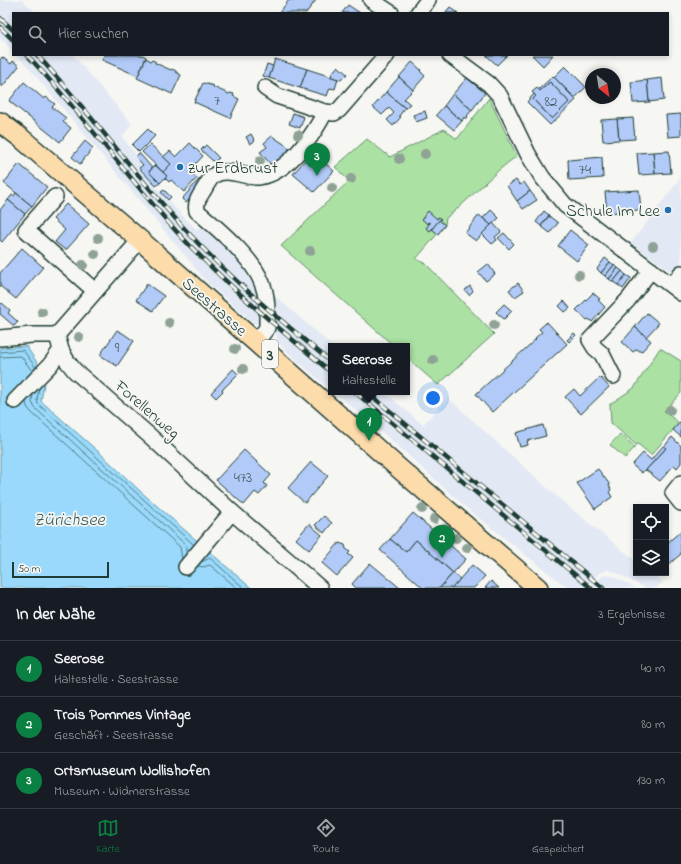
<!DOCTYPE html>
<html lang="de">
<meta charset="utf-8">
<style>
:root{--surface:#171b24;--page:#242831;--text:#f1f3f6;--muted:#9ea1a6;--line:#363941;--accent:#0b8043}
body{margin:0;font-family:"Indie Flower",sans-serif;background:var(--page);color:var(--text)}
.controls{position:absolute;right:12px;bottom:12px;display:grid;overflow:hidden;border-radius:0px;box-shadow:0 2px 6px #0003}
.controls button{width:36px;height:36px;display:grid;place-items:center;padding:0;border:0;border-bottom:1px solid var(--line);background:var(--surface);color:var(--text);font:20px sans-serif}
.compass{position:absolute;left:585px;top:68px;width:36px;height:36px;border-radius:50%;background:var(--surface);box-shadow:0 2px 6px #0003;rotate:150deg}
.scale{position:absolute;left:12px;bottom:10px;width:97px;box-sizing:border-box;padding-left:4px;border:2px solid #1f3d34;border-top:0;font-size:11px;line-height:14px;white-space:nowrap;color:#1f3d34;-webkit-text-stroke:3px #f6f6f2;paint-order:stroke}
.you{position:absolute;left:433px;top:398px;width:14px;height:14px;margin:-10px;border:3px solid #fff;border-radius:50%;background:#1a73e8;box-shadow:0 0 0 6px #1a73e833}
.badge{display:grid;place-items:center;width:26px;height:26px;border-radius:50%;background:var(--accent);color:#fff;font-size:13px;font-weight:700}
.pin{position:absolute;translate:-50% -33px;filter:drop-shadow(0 1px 2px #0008)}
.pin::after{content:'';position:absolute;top:21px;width:14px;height:12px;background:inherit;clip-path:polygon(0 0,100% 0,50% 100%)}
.popup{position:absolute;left:328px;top:343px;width:82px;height:52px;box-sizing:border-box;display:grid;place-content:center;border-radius:0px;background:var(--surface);filter:drop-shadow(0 1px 3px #0005);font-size:13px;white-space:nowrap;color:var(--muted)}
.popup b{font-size:15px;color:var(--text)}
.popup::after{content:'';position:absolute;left:50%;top:100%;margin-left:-8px;border:8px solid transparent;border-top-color:var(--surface)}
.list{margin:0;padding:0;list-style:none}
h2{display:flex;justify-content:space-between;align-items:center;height:52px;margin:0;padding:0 16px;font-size:17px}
h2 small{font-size:13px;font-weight:400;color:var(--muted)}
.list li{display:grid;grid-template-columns:26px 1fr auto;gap:12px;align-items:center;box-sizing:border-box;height:56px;padding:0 16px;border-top:1px solid var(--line)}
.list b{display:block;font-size:15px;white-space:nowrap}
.list p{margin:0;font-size:13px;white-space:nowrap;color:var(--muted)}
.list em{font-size:13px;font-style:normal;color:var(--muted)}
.icon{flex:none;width:22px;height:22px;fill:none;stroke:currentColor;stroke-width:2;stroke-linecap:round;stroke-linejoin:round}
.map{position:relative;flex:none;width:681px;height:588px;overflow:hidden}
.search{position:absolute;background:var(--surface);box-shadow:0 2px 6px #0003;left:12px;right:12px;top:12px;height:44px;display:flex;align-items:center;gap:10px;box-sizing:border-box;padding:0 14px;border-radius:0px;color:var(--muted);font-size:15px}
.sheet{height:220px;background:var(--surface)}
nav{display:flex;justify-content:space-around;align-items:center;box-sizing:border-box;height:56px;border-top:1px solid var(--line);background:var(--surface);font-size:11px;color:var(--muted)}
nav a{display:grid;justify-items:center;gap:2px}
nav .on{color:var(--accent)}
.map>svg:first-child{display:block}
.built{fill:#e2e9f4}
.green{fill:#abe1a3;stroke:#658f6c}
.water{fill:#9ad9fb;stroke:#699bab}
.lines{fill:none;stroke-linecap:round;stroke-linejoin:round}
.shore{stroke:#507b84;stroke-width:1}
.building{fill:#b2caf8;stroke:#1f3d34}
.minor-casing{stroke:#1f3d34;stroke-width:18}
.major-casing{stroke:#1f3d34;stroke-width:22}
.minor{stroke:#f6f6f2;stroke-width:15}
.major{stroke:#fddcac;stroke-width:19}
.rail-casing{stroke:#1f3d34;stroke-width:4.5}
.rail{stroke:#f6f6f2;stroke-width:3;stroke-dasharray:9;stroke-linecap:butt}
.tree{fill:#8fa296}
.poi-dot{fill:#1f6fb2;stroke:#f6f6f2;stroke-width:1.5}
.labels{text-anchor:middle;stroke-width:3.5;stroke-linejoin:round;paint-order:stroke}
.number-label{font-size:15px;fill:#446065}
.shield{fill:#f6f6f2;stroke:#60746d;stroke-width:1}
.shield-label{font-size:16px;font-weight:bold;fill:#1f3d34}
.poi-label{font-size:17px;fill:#1f3d34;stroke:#f6f6f2;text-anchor:start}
.street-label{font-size:17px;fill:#1f3d34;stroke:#f6f6f2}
.water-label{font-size:18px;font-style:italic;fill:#385c5c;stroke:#f6f6f2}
</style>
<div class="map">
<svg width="681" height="588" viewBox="0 0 681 588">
<rect width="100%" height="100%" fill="#f6f6f2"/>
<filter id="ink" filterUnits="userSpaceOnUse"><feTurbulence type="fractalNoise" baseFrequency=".025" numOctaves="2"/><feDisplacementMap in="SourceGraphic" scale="8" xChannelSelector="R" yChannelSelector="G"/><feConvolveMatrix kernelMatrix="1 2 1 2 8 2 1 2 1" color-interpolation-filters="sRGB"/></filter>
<g filter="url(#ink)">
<g class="built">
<polygon points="0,0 22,0 36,13 13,13 13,51 0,38"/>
<polygon points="17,55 73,55 132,124 122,137 136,155 135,156 142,165 139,169 179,212 196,229 202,227 208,230 246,268 255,280 259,294 260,321 259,323 255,324 207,282 36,76"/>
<polygon points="681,177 681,279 631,243"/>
<polygon points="274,295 332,346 331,390 286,351 278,342 275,331 273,307 276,307"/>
<polygon points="334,392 384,392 423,425 448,398 564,503 636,561 636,573 652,573 663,582 656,588 645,588 615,572 608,570 599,573 586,588 568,588 470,511 398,446"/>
<polygon points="606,575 613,576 636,588 592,588 602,576"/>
</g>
<g class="green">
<path d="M489,98L517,156C491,174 471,199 446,218L445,225L416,259L425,263L494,334L438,385L407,358V346H394L281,246L349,181L335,167L367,139L390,157L444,129L457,139Z"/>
<polygon points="660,348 681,361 681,393 664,411 679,423 651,455 638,444 636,445 611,423 610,404 634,388"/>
<polygon points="620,434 635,447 625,458 610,445"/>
</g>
<polygon class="water" points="26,346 46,376 42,380 44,384 41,401 101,454 140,491 251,588 0,588 0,348"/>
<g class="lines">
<g class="shore">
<polyline points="0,352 23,350 36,368"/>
<polyline points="0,357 21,356 32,371"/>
<polyline points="39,388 37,400 38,404 194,545"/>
<polyline points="33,395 32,402 35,408 186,545 186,553"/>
<polyline points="26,402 27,407 31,412 180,547 182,559"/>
<polyline points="201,562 210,558 244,588"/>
<polyline points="198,566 203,567 210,565 237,588"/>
</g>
</g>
<g class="building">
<polygon points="289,0 316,0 306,13 279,13"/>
<polygon points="348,5 360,13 342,13"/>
<polygon points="450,7 458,13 445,13"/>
<polygon points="104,55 143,55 146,57 138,76 102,60"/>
<polygon points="486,55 507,55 497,65"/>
<polygon points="532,55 553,55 543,66"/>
<polygon points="2,57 11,64 13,61 19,66 2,87 0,85 0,60"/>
<polygon points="146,58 151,61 152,60 156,62 155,63 171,70 172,69 176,71 176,72 181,75 172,94 137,78"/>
<polygon points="275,59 307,69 300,88 269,78"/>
<polygon points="412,62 421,70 420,71 425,76 413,90 399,77"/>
<polygon points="267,64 273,66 269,78 263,76"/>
<polygon points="338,66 347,74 341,80 331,77 332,73"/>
<polygon points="565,66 586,87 575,98 554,77"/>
<polygon points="307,69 338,79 335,89 330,88 327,96 300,88"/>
<polygon points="553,76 576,100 550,125 527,102 534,94 536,96 533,99 552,119 569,102 550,82 540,91 538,90"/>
<polygon points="399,77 413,90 404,99 410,104 405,108 386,92"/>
<polygon points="467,78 485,93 472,110 453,94"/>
<polygon points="662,78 664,100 649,102 647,80"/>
<polygon points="647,80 649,102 633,103 631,82"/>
<polygon points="24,82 44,99 46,97 55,104 52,107 66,118 63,122 71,128 60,142 9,101"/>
<polygon points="550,82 569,102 552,119 533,99 536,96 532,92 537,88 540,91"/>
<polygon points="203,83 214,86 213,87 229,94 230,93 234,94 233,96 239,99 230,118 194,102"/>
<polygon points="386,92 405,108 399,116 401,117 393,126 387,120 394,113 389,108 382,115 373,107"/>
<polygon points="453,94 472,110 467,116 468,117 466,119 464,117 462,121 444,106"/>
<polygon points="444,106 462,121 454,130 436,115"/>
<polygon points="425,111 427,118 416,122 413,115"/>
<polygon points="293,113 304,117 300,128 289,124"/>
<polygon points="681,114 681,136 668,137 666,115"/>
<polygon points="633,118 635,139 619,140 617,119"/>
<polygon points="617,119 619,140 603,141 601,120"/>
<polygon points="148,129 155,136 139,152 132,145"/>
<polygon points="251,134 255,141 250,144 246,137"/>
<polygon points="272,136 287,146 291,152 273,167 260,152 267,147 264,143"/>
<polygon points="85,141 93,148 80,164 72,157"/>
<polygon points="190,143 203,156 189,171 197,178 184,192 171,180 169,182 165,178 167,176 163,172 171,164 163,157 170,151 176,157"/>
<polygon points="150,144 171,164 163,172 142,152"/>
<polygon points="206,145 219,158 214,162 201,150"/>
<polygon points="669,151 671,173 655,174 653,152"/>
<polygon points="312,152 334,171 314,192 293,174"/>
<polygon points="653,152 655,174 639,175 637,153"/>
<polygon points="139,153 152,168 149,172 160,183 156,186 139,168 143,165 136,157"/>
<polygon points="602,157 603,178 569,180 568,160"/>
<polygon points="19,164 47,187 32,206 4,183"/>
<polygon points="155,165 167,176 160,183 149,172"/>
<polygon points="200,178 202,179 194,194 186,203 182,199"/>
<polygon points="516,180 520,185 524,182 530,191 517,201 507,186"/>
<polygon points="164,190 171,197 168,200 161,192"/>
<polygon points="639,190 641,210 607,213 605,192"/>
<polygon points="530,191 537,200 523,209 517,201"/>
<polygon points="16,193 32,206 25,214 8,200 12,195 14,196"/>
<polygon points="8,200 25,214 2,242 0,240 0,210"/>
<polygon points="66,204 89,224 67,249 64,249 55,242 65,230 53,219"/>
<polygon points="491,210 499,218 491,225 483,218"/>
<polygon points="428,211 437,219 438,217 441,219 430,231 426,228 430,223 428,222 427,224 422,219"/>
<polygon points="544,211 549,215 541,226 536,222"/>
<polygon points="479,215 491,225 476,241 465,233"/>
<polygon points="549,216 558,223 550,233 541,226"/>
<polygon points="439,220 445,225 438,234 432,229"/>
<polygon points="493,223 501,232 495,237 497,240 492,244 482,234"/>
<polygon points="570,230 589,245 577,261 558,246"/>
<polygon points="504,233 514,244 509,249 498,238"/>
<polygon points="22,248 43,267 16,299 0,286 0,273"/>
<polygon points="605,258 610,262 601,273 597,269"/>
<polygon points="610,262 614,265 605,276 601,273"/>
<polygon points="488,264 495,274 486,281 478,272"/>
<polygon points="614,265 618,268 609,279 605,276"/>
<polygon points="618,268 622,271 613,282 609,279"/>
<polygon points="622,271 626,275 618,285 613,282"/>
<polygon points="626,275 631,278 623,289 618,285"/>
<polygon points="518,283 524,291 515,297 509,290"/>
<polygon points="147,284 164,296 153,311 136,300"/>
<polygon points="470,286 473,291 469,295 465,290"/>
<polygon points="593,293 600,299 598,300 605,307 592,322 589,319 587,320 576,310"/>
<polygon points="564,301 570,308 565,312 559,306"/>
<polygon points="2,303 10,310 8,313 18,322 14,326 0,314 0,305"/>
<polygon points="504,304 512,311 504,319 496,312"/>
<polygon points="647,313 659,323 646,337 635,327"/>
<polygon points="547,322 567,344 492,412 476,394 536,339 535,338 542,332 539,329"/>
<polygon points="635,327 651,341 641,352 637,349 633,352 622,342"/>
<polygon points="117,330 124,334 134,341 117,366 100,355"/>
<polygon points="574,333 576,335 569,342 567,340"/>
<polygon points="233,369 238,374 222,390 223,391 216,398 211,393"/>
<polygon points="600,377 609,387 581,414 565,397 574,389 580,396"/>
<polygon points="681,421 681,437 673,430"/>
<polygon points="543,425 546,436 527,441 528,445 520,447 516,433"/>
<polygon points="672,437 681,446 681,463 677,468 674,465 660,481 646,470 666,448 664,447"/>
<polygon points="663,446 666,448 645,471 644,470 642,473 632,465 643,453 651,460"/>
<polygon points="244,450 271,475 264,483 267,486 259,495 255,492 244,505 216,480"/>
<polygon points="311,462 328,476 305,503 288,488"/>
<polygon points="598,469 610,485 609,485 611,490 609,492 612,497 595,509 577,483"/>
<polygon points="413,513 466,559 453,573 416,540 406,552 390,539"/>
<polygon points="324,516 332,523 324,533 315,525"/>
<polygon points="309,524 322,535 309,550 296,539"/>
<polygon points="681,531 681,554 669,564 666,560 666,544"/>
<polygon points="390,539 406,552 416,540 453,573 440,588 423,588 380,550"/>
<polygon points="339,543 345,545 346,549 350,552 348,554 353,558 337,576 322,563"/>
<polygon points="370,563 400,588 356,588 352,584"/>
<polygon points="472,565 485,576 474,588 452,588"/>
<polygon points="453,573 460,579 452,588 440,588"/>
<polygon points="491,581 499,588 485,588"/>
</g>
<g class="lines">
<defs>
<g id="minor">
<polyline points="371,0 391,13"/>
<polyline points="418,13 428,0"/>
<polyline points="450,55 489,84 500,96 528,154 542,177 565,205 681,293"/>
<polyline points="265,88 277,96 325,112 334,113 339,110 387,55"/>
<polyline points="55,197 26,230 95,291"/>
<polyline points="140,240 57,335 61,350 67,361 75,371 151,437 232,512 320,588"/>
<polyline points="671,285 679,277 681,273"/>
<polyline points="0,338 32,335 57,335"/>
<path d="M256,342L267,328C267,313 268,297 262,283C253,258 217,228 197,211C195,203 199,197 203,191C206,186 209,180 213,176C226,166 245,178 259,177C264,176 271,174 276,171C296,160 315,132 325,112"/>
<polyline points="613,376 602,354 595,348 590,340 628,300 651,270"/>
<polyline points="15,401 50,365 61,350"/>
<polyline points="681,483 673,493 681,503"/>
<polyline points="186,567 232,512"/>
</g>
<polyline id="major" points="0,122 21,138 140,240 402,471 538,588"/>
</defs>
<use href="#minor" class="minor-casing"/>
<use href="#major" class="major-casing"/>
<use href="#minor" class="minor"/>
<use href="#major" class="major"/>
<defs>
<g id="rail">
<polyline points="0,18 13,30"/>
<polyline points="0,27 13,40"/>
<path d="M27,55C80,111 125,174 176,231C223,282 277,327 331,372"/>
<path d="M37,55C88,110 131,170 182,226C227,276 279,319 331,362"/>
<polyline points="355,392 591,588"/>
<polyline points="367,392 603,588"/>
</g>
</defs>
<use href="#rail" class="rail-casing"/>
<use href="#rail" class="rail"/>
</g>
<g class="tree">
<circle cx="298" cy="135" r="5"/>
<circle cx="425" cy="154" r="5"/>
<circle cx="399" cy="159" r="5"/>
<circle cx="260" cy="161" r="5"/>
<circle cx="351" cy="179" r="5"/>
<circle cx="332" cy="188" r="5"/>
<circle cx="98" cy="238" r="5"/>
<circle cx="653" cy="246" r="5"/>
<circle cx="310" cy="251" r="5"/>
<circle cx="95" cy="254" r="5"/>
<circle cx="83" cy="265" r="5"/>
<circle cx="579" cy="275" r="5"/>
<circle cx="42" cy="312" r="5"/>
<circle cx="169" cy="323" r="5"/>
<circle cx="494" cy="325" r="5"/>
<circle cx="79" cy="337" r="5"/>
<circle cx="235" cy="349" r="5"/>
<circle cx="433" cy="360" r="5"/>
<circle cx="243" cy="369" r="5"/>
<circle cx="670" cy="410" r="5"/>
<circle cx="422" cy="509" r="5"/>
<circle cx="434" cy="519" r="5"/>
<circle cx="445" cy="529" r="5"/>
<circle cx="456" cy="538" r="5"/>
<circle cx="467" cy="548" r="5"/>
</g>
</g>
<g class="poi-dot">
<circle cx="180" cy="167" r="4"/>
<circle cx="668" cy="210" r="4"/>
</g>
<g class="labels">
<g class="number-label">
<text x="217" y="105">7</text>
<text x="551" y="106">82</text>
<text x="585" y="174">74</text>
<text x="117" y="352">9</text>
<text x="243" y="482">473</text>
</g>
<rect class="shield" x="262" y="340" width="16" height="28" rx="3"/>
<g class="shield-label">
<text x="270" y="360">3</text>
</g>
<g class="poi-label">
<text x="188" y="173">zur Erdbrust</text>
<text x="660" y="216" text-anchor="end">Schule Im Lee</text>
</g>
<g class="street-label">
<text transform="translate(215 306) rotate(41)" y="6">Seestrasse</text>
<text transform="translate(148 409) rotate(41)" y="6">Forellenweg</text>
</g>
<g class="water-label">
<text x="69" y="525">Zürichsee</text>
</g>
</g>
</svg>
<div class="controls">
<button><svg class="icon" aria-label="locate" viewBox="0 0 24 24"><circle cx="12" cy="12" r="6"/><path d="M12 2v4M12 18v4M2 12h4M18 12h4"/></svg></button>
<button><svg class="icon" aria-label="layers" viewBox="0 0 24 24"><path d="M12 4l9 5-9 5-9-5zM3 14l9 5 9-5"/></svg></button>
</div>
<svg class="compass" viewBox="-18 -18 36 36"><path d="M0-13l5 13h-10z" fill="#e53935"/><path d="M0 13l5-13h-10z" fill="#9ea1a6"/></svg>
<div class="scale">50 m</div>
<div class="you"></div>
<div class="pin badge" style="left:369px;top:441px">1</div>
<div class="popup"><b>Seerose</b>Haltestelle</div>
<div class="pin badge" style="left:442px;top:558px">2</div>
<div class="pin badge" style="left:317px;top:176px">3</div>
<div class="search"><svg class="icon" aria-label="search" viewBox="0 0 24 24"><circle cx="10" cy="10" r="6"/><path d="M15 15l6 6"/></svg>Hier suchen</div>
</div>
<section class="sheet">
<h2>In der Nähe<small>3 Ergebnisse</small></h2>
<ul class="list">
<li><span class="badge">1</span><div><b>Seerose</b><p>Haltestelle · Seestrasse</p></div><em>40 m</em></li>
<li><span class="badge">2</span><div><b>Trois Pommes Vintage</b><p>Geschäft · Seestrasse</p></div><em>80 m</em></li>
<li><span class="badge">3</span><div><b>Ortsmuseum Wollishofen</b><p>Museum · Widmerstrasse</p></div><em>130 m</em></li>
</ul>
</section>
<nav>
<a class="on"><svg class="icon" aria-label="map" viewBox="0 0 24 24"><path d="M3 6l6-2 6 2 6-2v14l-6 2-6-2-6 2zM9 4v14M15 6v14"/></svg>Karte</a>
<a><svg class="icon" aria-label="directions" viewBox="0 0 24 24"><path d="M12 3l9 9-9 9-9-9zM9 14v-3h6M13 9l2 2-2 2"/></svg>Route</a>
<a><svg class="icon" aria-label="saved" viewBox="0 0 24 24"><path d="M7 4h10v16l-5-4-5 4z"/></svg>Gespeichert</a>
</nav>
